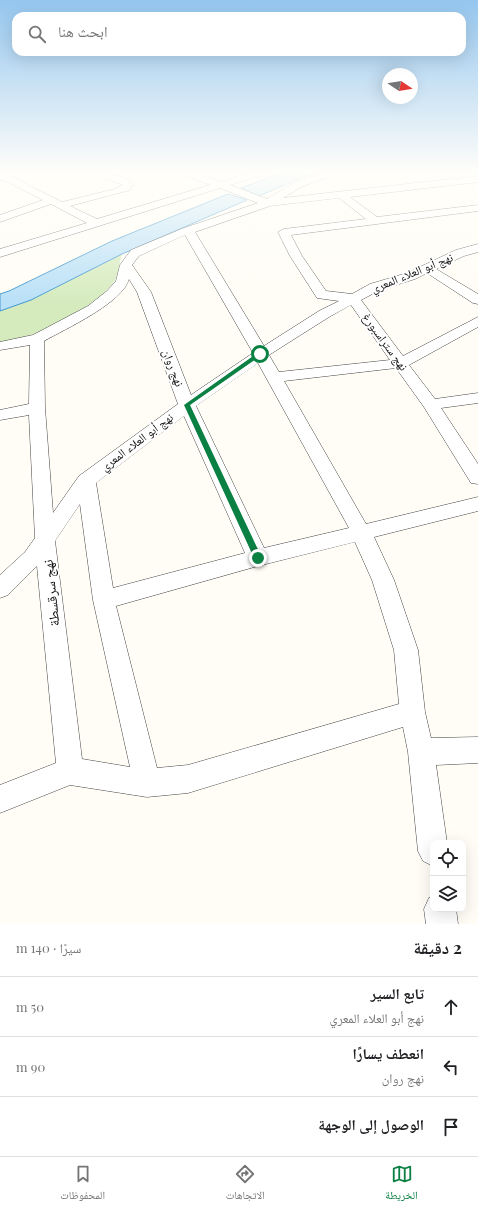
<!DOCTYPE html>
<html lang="ar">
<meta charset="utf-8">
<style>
:root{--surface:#fff;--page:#f2f2f2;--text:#202124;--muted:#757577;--line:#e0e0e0;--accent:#0b8043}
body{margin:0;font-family:"Playfair Display","Noto Naskh Arabic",serif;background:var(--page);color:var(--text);direction:rtl}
.controls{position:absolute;right:12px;bottom:12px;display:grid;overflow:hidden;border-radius:8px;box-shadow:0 4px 16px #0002}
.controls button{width:36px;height:36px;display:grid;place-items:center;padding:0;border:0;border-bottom:1px solid var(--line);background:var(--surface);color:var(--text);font:20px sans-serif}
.compass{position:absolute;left:382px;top:68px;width:36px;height:36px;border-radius:50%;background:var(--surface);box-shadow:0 4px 16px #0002;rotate:102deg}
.stop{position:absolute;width:12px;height:12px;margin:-9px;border:3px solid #0b8043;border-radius:50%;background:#fff}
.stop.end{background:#0b8043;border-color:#fff;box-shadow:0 1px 4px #0008}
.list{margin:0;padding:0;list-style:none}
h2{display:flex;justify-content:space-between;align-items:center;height:52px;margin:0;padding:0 16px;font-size:17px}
h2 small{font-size:13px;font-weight:400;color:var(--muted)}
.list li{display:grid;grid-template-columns:26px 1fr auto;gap:12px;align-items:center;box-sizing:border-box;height:60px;padding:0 16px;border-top:1px solid var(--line)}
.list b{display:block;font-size:15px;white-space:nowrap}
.list p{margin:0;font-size:13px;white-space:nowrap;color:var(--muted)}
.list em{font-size:13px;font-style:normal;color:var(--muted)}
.icon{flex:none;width:22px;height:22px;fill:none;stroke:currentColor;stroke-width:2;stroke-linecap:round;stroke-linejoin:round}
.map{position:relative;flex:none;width:478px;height:924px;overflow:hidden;direction:ltr}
.search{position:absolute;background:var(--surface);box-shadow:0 4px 16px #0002;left:12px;right:12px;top:12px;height:44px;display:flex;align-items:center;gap:10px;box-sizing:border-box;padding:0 14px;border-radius:12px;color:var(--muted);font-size:15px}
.sheet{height:232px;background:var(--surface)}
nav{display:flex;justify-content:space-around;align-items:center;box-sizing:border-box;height:56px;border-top:1px solid var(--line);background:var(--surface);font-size:11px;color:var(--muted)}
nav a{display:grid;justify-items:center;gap:2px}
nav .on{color:var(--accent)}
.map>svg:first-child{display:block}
.green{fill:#d5ebbd}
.water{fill:#b9e0f7;stroke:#3f96cf}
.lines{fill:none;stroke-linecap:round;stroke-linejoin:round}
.minor-casing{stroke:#444;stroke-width:1}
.minor{fill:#fff;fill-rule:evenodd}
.route{fill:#0b8043}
.labels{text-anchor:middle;stroke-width:4;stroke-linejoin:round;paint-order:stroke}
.street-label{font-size:12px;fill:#111;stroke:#fff}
.near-street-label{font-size:14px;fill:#111;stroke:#fff}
</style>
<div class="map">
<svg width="478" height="924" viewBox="0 0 478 924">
<rect width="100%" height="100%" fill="#fffdf5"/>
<path class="green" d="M122,254C119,262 119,276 113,283C102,299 61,324 42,331C29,336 14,340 0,342V311L31,300Z"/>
<g class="water">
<polygon points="278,174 310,174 259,196 241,188"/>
<polygon points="228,194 247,200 122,254 31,300 0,311 0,294 9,291 112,241"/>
</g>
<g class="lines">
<defs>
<g id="minor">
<path d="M0,174L11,176L62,202L115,189L123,185L100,176L98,174C109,174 127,175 133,185L130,190L70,206L97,219L210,185L187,176L185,174H198L220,182L247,174H261L259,176L230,185L267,199C287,187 309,172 333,174L331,176L301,187L283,198L478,176V182L350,197L377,217L478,205V211L291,235L302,256L326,291L352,294L370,284L407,273L456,250L478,244V252L464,256L436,269L478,294V304L473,303L427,273L415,279L380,290L361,300L403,356L478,317V327L409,365L435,399L478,393V403L441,408L478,464V484L471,483L424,407L396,368L284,381L366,524L478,497V511L374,537L394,580L418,650L425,712L431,738L478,737V763L436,765L447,843H433V866L423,861L418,851L408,752L403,727L188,793L147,797L70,785L0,813V785L56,763L37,566L8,595L0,598V575L25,552L35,538L29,415L0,420V410L29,404L30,345L0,350V342L33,335L88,306L107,291L116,281L120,265L131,250L184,228L258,203L220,188L0,257V249L87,223L51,204L0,222V215L43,200L6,181L0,180ZM339,198L366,219L284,229L278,232L290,256L317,298L339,301L319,311L264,346L195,232L270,206ZM185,235L253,353L191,395L151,292L132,265L139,256ZM129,279L137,292L178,404L79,476L53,513L45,408L44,341C65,329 123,303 129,279ZM351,305L390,360L279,372L269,355L329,317ZM258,363L349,528L264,548L196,406ZM184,416L245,553L113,588L96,483ZM80,504L93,600L130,767L82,759L55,541ZM355,542L372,580L394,650L399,704L188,765L157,768L116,606L258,566Z"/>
<polygon points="433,896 433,909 456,909 458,924 426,924 424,909 429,898"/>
</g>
</defs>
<use href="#minor" class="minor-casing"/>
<use href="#minor" class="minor"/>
</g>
<linearGradient id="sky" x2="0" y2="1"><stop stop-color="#95c6ee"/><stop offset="0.57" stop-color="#fffefa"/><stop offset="1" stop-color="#fffefa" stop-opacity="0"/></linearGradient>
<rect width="478" height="303" fill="url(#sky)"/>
<polygon class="route" points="259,352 263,354 190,405 262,558 258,561 254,558 184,405"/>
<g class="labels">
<g class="street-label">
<text transform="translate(412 273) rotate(-22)" y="4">نهج أبو العلاء المعري</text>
<text transform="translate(385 342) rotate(54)" y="4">نهج ستراسبورغ</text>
<text transform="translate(173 368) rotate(69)" y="4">نهج روان</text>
<text transform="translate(137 442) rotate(-37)" y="4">نهج أبو العلاء المعري</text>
</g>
<g class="near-street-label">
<text transform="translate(51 593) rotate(-96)" y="5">نهج سرقسطة</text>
</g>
</g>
</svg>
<div class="controls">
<button><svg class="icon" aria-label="locate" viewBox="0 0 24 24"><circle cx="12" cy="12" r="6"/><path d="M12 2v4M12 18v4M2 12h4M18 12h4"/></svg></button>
<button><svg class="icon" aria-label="layers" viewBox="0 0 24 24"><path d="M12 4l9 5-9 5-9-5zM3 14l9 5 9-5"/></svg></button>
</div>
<svg class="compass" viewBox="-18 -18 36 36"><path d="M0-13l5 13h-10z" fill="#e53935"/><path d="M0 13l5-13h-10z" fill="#757577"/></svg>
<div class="stop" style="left:260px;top:354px"></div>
<div class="stop end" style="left:258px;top:558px"></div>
<div class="search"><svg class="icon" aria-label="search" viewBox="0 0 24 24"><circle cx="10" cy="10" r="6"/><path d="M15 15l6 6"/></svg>ابحث هنا</div>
</div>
<section class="sheet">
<h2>2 دقيقة<small>سيرًا · 140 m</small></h2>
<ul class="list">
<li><svg class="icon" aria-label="ahead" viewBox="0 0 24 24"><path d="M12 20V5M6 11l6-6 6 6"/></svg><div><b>تابع السير</b><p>نهج أبو العلاء المعري</p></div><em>50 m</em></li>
<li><svg class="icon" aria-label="left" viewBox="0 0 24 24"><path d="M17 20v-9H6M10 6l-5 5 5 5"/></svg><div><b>انعطف يسارًا</b><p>نهج روان</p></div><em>90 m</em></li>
<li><svg class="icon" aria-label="arrive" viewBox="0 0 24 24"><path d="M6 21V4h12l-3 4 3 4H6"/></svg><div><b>الوصول إلى الوجهة</b></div></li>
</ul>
</section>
<nav>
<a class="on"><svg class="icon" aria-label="map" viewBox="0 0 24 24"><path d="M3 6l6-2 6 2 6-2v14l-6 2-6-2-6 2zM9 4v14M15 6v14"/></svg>الخريطة</a>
<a><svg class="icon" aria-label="directions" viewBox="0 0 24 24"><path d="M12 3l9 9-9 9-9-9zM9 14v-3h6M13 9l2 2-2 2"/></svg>الاتجاهات</a>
<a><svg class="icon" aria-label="saved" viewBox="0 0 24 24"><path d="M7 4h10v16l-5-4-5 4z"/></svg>المحفوظات</a>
</nav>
